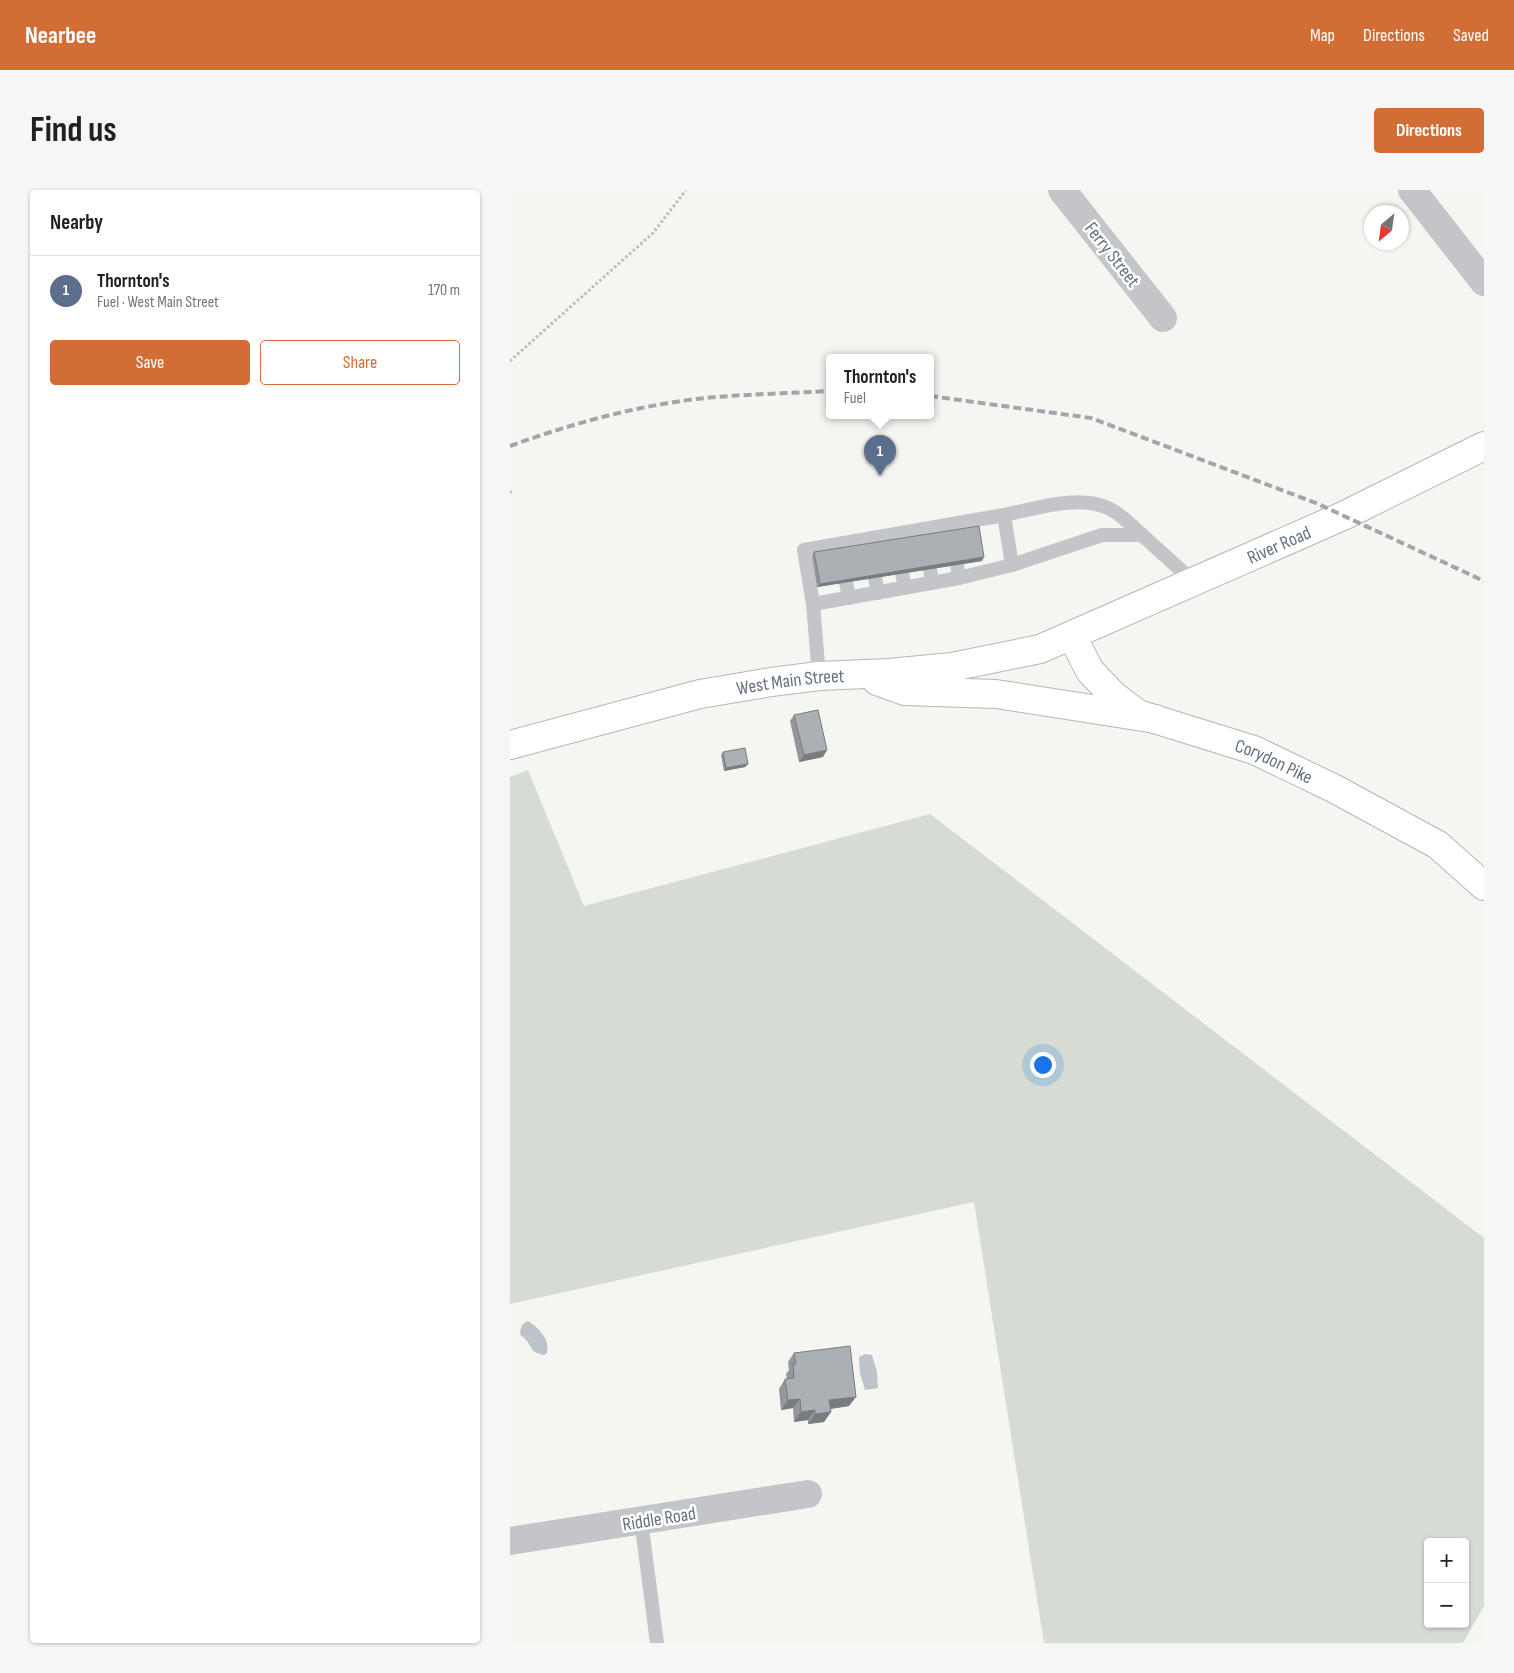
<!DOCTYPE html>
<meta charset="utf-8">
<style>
:root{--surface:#fff;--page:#f6f6f6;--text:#202124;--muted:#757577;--line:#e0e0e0;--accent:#d26e35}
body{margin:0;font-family:"Sofia Sans Condensed",sans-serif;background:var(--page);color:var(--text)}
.controls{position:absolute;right:15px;bottom:15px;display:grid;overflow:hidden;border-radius:5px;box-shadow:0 1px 4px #0004}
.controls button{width:45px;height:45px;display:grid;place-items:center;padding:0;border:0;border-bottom:1px solid var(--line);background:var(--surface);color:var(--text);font:25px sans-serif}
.compass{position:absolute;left:854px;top:15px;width:45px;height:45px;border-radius:50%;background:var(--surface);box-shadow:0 1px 4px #0004;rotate:209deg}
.you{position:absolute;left:532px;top:874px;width:18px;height:18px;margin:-12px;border:4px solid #fff;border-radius:50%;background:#1a73e8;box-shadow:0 0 0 8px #1a73e833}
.badge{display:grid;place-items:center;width:32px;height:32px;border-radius:50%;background:var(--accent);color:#fff;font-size:16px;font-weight:700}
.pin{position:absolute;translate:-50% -41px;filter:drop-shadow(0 1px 2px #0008)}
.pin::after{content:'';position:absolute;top:26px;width:18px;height:15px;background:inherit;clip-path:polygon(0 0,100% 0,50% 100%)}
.popup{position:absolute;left:316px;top:164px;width:108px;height:65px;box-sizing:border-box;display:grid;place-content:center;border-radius:5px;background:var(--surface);filter:drop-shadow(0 1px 4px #0005);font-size:16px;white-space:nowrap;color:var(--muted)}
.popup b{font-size:19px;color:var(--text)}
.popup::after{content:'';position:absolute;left:50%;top:100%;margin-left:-10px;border:10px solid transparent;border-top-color:var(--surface)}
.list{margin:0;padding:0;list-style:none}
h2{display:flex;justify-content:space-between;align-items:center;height:65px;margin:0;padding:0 20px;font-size:21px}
h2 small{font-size:16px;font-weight:400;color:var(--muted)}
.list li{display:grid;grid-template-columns:32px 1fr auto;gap:15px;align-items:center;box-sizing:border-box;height:70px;padding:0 20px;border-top:1px solid var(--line)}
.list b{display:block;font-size:19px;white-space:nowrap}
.list p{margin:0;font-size:16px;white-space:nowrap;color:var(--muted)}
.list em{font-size:16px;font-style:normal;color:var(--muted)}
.actions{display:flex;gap:10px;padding:15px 20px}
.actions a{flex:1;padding:11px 0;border:1px solid var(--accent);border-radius:5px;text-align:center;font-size:18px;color:var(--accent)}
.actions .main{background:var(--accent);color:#fff}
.map{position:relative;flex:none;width:974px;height:1453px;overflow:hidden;border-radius:5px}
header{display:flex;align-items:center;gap:30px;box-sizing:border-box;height:70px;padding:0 25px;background:var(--accent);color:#fff}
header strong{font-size:24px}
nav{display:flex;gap:28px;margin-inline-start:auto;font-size:18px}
.intro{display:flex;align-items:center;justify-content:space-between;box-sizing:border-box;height:120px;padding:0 30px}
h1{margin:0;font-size:35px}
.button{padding:12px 22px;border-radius:5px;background:var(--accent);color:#fff;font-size:18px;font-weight:700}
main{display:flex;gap:30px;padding:0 30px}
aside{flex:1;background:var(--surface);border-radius:5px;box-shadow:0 1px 4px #0004}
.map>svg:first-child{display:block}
.green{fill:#d6dcd3;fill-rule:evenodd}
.water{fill:#bdc4c9}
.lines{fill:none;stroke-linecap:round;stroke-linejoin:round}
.secondary-casing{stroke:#b3b7bb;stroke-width:30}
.primary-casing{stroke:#b4b7ba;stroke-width:30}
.path{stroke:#babcbe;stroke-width:3;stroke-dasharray:2.5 2.5;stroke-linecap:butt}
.service{stroke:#c3c5c9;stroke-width:14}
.minor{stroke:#c3c5c9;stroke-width:28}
.secondary{stroke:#fff;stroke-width:28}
.primary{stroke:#fff;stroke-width:28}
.rail{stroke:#a2a6ab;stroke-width:4;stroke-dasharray:8 4;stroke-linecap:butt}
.wall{fill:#93979c}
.shaded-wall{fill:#787b7f}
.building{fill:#abb0b5;stroke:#787b7f}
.labels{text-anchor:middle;stroke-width:5;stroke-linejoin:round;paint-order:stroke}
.street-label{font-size:19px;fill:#677280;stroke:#fff}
</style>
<header>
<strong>Nearbee</strong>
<nav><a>Map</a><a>Directions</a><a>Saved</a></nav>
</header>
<div class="intro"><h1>Find us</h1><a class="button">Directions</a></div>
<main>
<aside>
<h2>Nearby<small></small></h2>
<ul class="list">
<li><span class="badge" style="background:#5c6f8a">1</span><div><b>Thornton's</b><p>Fuel · West Main Street</p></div><em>170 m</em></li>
</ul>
<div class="actions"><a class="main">Save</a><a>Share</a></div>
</aside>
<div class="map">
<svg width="974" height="1453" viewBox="0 0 974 1453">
<rect width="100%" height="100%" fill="#f5f5f2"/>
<path class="green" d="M18,580L74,716L420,624L974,1048V1416L953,1453H534L464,1012L0,1114V587ZM918,1352H955V1434H918Z"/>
<g class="water">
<path d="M18,1131C29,1138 40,1149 37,1163L34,1165C21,1162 23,1160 17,1151C15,1148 12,1147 10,1144C11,1137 11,1134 18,1131Z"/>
<polygon points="355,1164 362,1165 367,1182 368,1198 355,1200 350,1183 349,1167"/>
</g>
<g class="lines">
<defs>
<g id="secondary">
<path id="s1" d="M562,446L580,481L604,506L628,524L744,560L825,599L928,655L974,696"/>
</g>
<g id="primary">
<polyline points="367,491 395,501 486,504 646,529"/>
<path id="s2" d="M0,555L190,504L261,492L309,486L379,483L442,477L530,459L833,326L974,256"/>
</g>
</defs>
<use href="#secondary" class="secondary-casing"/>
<use href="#primary" class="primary-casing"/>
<g class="path">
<polyline points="0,171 143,43 176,0"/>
<polyline points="0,301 1,304"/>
</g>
<g class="service">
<path d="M494,325C525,319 568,304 598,318C610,323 622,336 632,345"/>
<polyline points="447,375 449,388"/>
<polyline points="420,379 422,393"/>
<polyline points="392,383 395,398"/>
<polyline points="365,388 368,403"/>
<polyline points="336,392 339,408"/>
<polyline points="303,414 294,360 494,325 502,375"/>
<polyline points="309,486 303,414 449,388 502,375 592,345 632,345 684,392"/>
<polyline points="131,1330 147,1453"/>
</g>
<g class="minor">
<polyline points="552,0 653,128"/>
<polyline points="902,0 974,92"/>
<polyline points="0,1351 298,1304"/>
</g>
<use href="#secondary" class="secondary"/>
<use href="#primary" class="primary"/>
<g class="rail">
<polyline points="420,206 581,228 806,313 974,391"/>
<path d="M0,256C66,232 136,213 206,207C244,204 282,203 320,201"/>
</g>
</g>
<g class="wall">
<polygon points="304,362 472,371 307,397 302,366"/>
<polygon points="284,525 313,567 289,572 280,531"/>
<polygon points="213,562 238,574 235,577 214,581 211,565"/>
<polygon points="284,1163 339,1216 320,1219 314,1232 298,1234 298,1230 284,1232 283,1218 271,1220 269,1199 275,1189 277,1189 276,1184 279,1180 278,1172"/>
</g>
<g class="shaded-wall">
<polygon points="474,367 472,371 307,397 310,394"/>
<polygon points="317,560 313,567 289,572 294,565"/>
<polygon points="238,574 235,577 214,581 216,578"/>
<polygon points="346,1207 339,1216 313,1220 319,1210"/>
<polygon points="290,1209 283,1218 271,1220 278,1210"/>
<polygon points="305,1220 298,1230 284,1232 291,1222"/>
<polygon points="321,1222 314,1232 298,1234 305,1224"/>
</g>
<g class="building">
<polygon points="469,336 474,367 310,394 304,362"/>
<polygon points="308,520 317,560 294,565 284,525"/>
<polygon points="235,558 238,574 216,578 213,562"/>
<polygon points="340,1156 346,1207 319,1210 321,1222 305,1224 305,1220 291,1222 290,1209 278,1210 275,1189 284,1188 283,1174 286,1174 284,1163"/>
</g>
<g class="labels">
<g class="street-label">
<text transform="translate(603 64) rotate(52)" y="7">Ferry Street</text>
<text dy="7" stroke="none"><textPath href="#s2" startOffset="801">River Road</textPath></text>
<text dy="7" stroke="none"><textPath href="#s2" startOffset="288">West Main Street</textPath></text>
<text dy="7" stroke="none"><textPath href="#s1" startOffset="248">Corydon Pike</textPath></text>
<text transform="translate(149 1328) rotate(-9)" y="7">Riddle Road</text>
</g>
</g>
</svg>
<div class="controls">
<button>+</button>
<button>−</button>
</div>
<svg class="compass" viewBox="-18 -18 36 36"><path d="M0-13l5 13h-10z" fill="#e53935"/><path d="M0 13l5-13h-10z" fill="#757577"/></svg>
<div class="you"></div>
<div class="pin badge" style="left:370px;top:286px;background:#5c6f8a">1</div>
<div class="popup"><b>Thornton's</b>Fuel</div>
</div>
</main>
